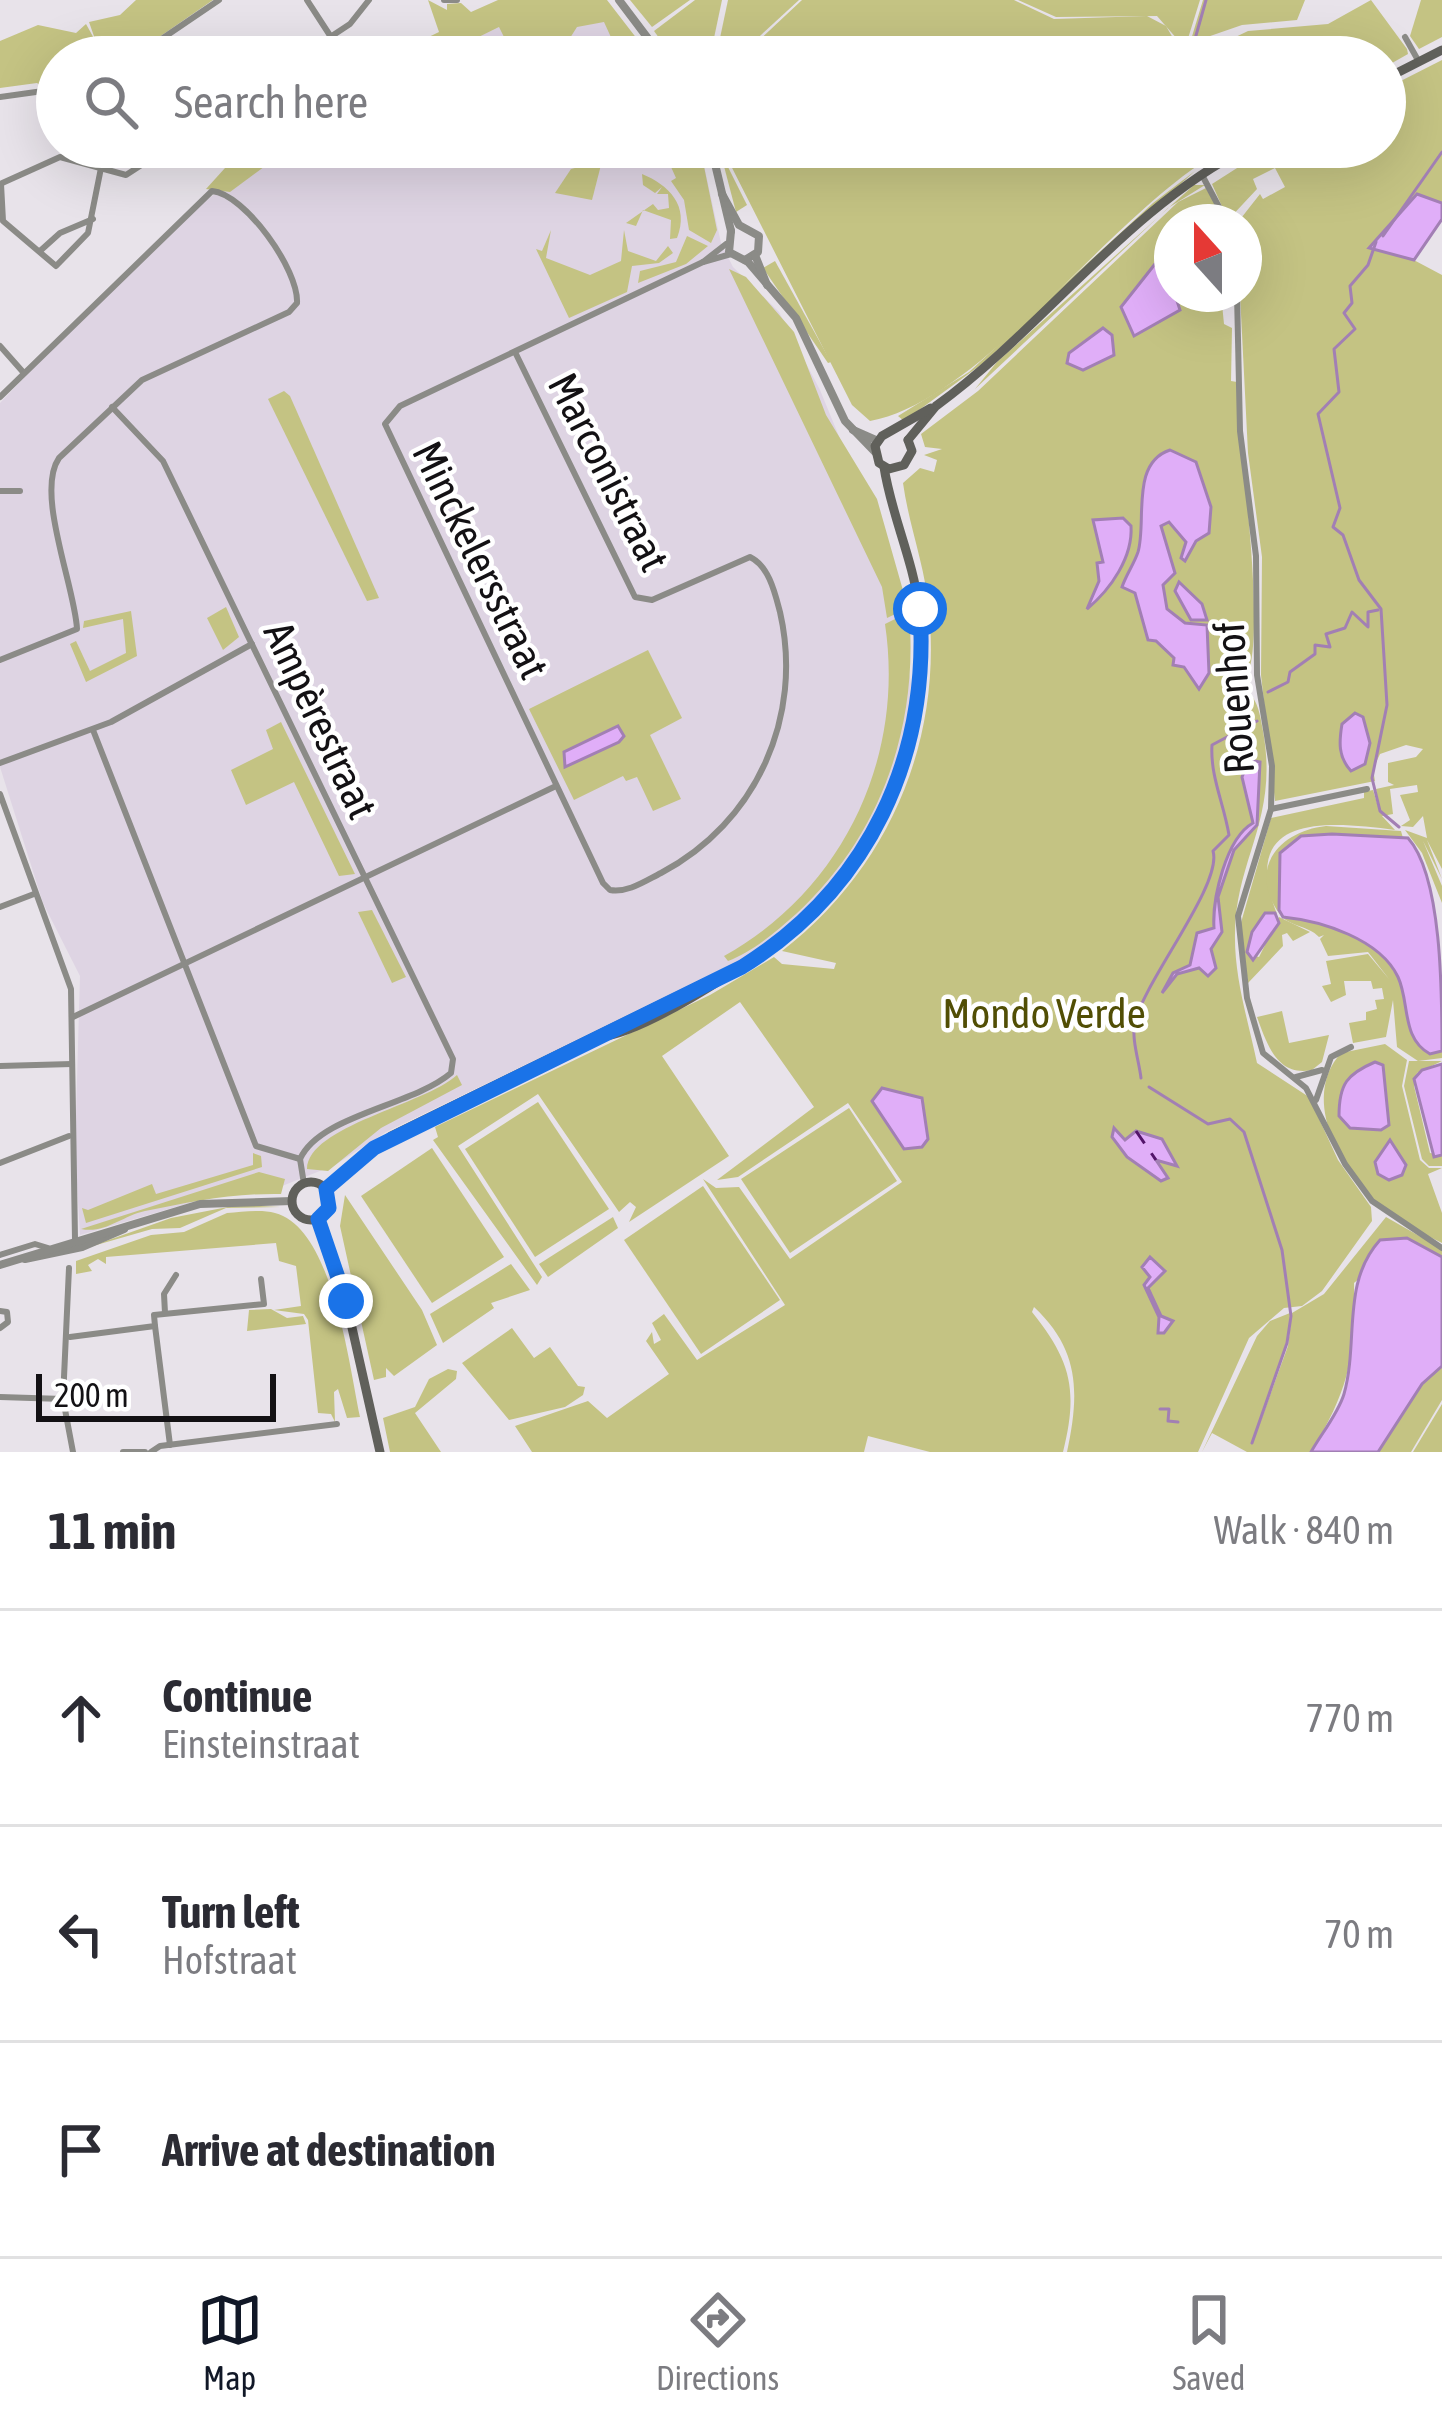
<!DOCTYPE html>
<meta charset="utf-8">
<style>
:root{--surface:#fff;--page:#f7f7f7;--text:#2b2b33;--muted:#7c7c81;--line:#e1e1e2;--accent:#111827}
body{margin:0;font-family:"Asap Condensed",sans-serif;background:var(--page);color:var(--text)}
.compass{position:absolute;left:1154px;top:204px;width:108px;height:108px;border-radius:50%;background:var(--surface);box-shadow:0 12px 48px #0002;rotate:339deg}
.scale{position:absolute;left:36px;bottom:30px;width:240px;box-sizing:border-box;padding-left:12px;border:6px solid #131114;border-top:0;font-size:33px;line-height:42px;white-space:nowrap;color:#131114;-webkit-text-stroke:9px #fff;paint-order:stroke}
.stop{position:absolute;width:36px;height:36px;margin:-27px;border:9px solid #1a73e8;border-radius:50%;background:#fff}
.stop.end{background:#1a73e8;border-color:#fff;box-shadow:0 3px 12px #0008}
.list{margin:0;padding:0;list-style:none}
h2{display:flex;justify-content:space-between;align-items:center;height:156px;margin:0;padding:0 48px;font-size:51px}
h2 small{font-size:39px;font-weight:400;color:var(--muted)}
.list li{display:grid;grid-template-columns:78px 1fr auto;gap:36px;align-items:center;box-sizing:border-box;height:216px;padding:0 48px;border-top:3px solid var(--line)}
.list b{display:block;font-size:45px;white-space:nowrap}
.list p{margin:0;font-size:39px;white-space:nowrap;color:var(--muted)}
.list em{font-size:39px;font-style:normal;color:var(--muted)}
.icon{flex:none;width:66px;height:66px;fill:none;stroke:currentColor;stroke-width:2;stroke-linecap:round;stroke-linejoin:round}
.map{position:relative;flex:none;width:1442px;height:1452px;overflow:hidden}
.search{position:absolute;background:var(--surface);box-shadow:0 12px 48px #0002;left:36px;right:36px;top:36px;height:132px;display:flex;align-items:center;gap:30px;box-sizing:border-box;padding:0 42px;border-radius:66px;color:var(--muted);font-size:45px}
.sheet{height:804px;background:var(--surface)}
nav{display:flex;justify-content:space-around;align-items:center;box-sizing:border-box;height:168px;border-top:3px solid var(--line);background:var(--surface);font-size:33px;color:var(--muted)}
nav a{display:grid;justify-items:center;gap:6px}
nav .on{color:var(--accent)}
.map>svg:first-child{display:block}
.built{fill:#ded4e3}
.green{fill:#c4c383;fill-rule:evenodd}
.water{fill:#e0aef8;stroke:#a27fb4;stroke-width:3}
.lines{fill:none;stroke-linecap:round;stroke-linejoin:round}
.stream{stroke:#a27fb4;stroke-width:3}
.ferry{stroke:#53156a;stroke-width:3;stroke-dasharray:15 12;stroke-linecap:butt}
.minor{stroke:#8b8b87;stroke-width:6}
.tertiary{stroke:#8b8b87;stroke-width:8}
.secondary{stroke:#60605b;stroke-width:9}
.route{stroke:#1a73e8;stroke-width:15}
.labels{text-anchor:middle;stroke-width:9;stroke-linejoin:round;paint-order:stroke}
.street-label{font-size:42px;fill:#131114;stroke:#fff}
.park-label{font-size:42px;fill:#514e05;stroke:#fff}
</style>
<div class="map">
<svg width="1442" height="1452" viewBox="0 0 1442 1452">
<rect width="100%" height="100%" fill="#e8e3ea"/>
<g class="built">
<polygon points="554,0 598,0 641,57 438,57"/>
<polygon points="289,147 700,147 721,243 733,267 779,312 820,390 891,563 914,702 909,733 882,812 860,849 799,920 751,956 386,1132 335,1165 272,1190 227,1192 80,1235 75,1150 80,976 43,903 0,767 0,403 154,243 206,200"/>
</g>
<g class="green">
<polygon points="136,0 213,0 133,55 106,57 100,49 104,57 57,57 57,78 44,88 37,83 0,88 0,41 38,25 76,33 86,24 96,42 89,22 120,15"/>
<polygon points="428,0 447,10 447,4 461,3 471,12 498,0 607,0 651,57 620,57 604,22 577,27 570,38 579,57 514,57 499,27 438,57 387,57 439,32"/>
<polygon points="630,0 690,0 652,27"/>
<polygon points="695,0 722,0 710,57 673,57 654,31"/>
<polygon points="728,0 799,0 737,57 716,57"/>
<polygon points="802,0 1014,0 1054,19 1147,16 1166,26 1184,57 741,57"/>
<polygon points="1018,0 1200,0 1185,48 1157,16 1056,17"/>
<polygon points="1203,0 1305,0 1297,20 1242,25 1190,43"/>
<polygon points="1371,0 1407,49 1408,54 1385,67 1385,57 1194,57 1248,31 1328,24"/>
<polygon points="1421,0 1442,0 1442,37 1419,49 1410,36"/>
<path d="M1442,60V203L1416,194L1370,248L1410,258L1442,275V869L1427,840L1442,879L1423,841L1442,886V903L1422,853L1405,830L1427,838L1423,816L1413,827L1401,826L1410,820L1400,795L1418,792L1417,785L1390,789L1393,814L1382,816L1395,830C1327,821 1237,813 1277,914L1266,913L1252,932L1248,954L1259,957L1279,917L1310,932L1293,941L1287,933L1282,935L1283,946L1248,983L1240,926L1271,818L1364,798V792L1373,790L1380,813L1376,789L1394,785L1388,782V763L1416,757L1423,749L1406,745L1380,754L1373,769L1375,781L1275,801L1261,675L1262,557L1248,453L1240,294L1244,222H1238L1260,194L1263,199L1285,187L1275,168L1253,179L1257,189L1228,220L1212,184L1270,147H1385V89Z"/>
<polygon points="244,147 291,147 230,192 206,189"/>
<polygon points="662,147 700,147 717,230 711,243 689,230 684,200 671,181 676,178"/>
<path d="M1205,147L1211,157C1107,220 980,401 870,421L852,405L722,148Z"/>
<polygon points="720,151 747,205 736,212"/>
<polygon points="602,161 592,200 555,193 571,169"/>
<polygon points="1195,171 982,364 904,421 898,416 969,372 1153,203"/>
<path d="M642,174C669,185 690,206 677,238L670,239L671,220L643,210L636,226L626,223L653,204L658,210L669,208L668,194H657L662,187L655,193L643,185Z"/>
<polygon points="1194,185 1205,185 1168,208 975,389 997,362"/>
<path d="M1206,188L1225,222H1172V294H1221L1224,324L1232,328L1231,381L1237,382C1236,431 1273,661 1241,685C1257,698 1259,708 1263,731C1279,819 1236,858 1235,933C1234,977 1248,1020 1257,1063L1309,1097L1338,1160L1371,1207L1372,1221L1322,1291L1302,1306L1284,1308L1249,1338L1198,1452H1067C1079,1395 1081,1351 1034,1307L1032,1312C1072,1362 1078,1391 1063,1452H930L868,1436L864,1452H532L515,1426L588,1401L607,1418L669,1374L646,1341L652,1332L654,1344L661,1340L652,1323L664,1314L697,1360L785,1305L703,1179L716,1188L739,1187L790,1259L902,1182L848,1103L738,1177L717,1180L814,1107L740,1002L662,1056L729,1156L629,1222L636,1207L630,1202L619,1212L538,1094L458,1146L542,1277L537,1285L433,1140L438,1137L435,1127L710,995L774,957L782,964L834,969L836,963L782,951C888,869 942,743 929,610C925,566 909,526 903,483L920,468L934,472L937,460L924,455L942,449L925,447L921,434L978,391L1178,202Z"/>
<polygon points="551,230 546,258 590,275 621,261 624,230 628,251 656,261 668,246 673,253 659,263 632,266 627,292 569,318 536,249 542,251"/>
<polygon points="687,236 708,246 686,264 638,283 640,271 676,262"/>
<polygon points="775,261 831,362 828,363 763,268"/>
<polygon points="729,269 746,277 794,332 826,415 877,499 908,608 887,618 882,587"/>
<polygon points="284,391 290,396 379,598 367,601 268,399"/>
<polygon points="226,607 239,637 223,650 207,618"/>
<polygon points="131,611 137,656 86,682 70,644 76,641 90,671 126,653 123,619 83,628 84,621"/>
<path d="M909,612C919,726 881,836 796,914C776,932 752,952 728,961L724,956C844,889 905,757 885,624Z"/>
<polygon points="648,650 682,718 650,735 681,799 653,811 637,777 626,781 623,776 574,800 529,709"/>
<polygon points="281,722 355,874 339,876 294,782 246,805 231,770 273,749 266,730"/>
<path d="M1326,826L1401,831L1403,838H1298L1280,854L1278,910L1283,918C1321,921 1386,940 1400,984C1409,1009 1405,1035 1428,1053L1442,1051V1058L1418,1061L1397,1047L1393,1000L1386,1037L1353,1043L1349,1023L1366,1020V1012L1377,1009L1375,1000L1384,999L1382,988L1373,989L1371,981H1344L1346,995L1331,1002L1322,986L1331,984L1326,961L1368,954L1389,979L1368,952L1328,956L1320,939L1324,935L1319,937C1308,925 1288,927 1279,913C1247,868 1280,831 1326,826Z"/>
<polygon points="372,910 406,977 392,983 358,912"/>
<path d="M1282,1011L1289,1043L1329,1035L1322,1062L1312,1070C1277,1077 1267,1044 1257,1017Z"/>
<path d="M1385,1044L1407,1060L1402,1086L1420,1160L1429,1168H1442L1428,1174L1442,1213V1243C1422,1233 1402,1223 1385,1209C1342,1175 1299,1099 1341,1053ZM1375,1062L1389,1115L1358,1129L1339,1103C1344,1077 1352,1072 1375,1062Z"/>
<polygon points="1409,1061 1442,1061 1417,1073 1414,1086 1430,1153 1442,1155 1442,1166 1429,1166 1422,1159 1404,1086"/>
<path d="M457,1075L462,1085L381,1128L328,1171L307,1169C308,1126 424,1105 457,1075Z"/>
<polygon points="538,1102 609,1209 535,1257 465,1149"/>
<polygon points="849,1108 897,1181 790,1253 741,1179"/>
<polygon points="432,1148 504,1257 432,1303 361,1196"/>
<polygon points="253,1153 261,1156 262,1167 86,1223 82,1208 88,1210 152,1184 156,1194 253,1165"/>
<path d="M259,1172L285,1179L281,1194C233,1193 191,1202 145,1211C122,1216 105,1234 81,1229Z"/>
<polygon points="703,1186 780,1300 701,1354 624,1240"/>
<polygon points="345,1195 422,1310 437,1345 394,1376 386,1368 386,1377 374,1380 340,1226"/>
<polygon points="238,1205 280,1207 226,1208 180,1228 152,1229 86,1248 171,1218"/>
<path d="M227,1213C242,1212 261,1209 275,1213C333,1228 349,1365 360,1417L347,1418L338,1389L334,1392L335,1422L331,1414L318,1413L308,1320L304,1314L274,1310L301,1306L296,1266L279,1261L276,1243L106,1257V1264L98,1259L88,1265L92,1271L76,1274V1261L151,1235L184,1232Z"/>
<polygon points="613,1217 618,1228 548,1277 539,1264"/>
<path d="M1386,1217L1442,1249V1257L1406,1238L1354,1283C1355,1358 1350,1387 1311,1452H1247L1212,1433L1202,1452L1257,1336L1270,1321L1290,1313L1289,1334L1253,1442L1288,1346L1292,1313L1324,1294Z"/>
<polygon points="511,1264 530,1290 491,1303 494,1308 443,1343 430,1314"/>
<polygon points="271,1309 287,1318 303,1316 306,1324 247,1331 249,1310"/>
<polygon points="512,1328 534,1358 550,1347 578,1386 585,1387 583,1395 565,1407 509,1420 462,1363"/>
<polygon points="1442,1366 1442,1400 1411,1452 1378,1452 1422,1384"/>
<polygon points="448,1369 457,1371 456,1379 415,1413 441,1452 390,1452 383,1418 415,1407 429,1379"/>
<polygon points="1442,1404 1442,1452 1413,1452"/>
</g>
<g class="water">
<polygon points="1417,194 1442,203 1442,219 1414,260 1369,248"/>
<polygon points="1155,264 1167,270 1180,310 1134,336 1121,307"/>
<polygon points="1103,328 1112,335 1114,355 1083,370 1067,363 1069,353"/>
<path d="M1170,450L1196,462L1211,507L1209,533L1196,541L1185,561L1181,558L1186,542L1169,522L1161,526L1175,573L1163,585L1167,609L1185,623L1207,625L1209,673L1199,689L1184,667L1173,665L1174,658L1156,641L1148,640L1135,593L1122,587C1126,575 1134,564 1138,552C1147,522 1130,463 1170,450Z"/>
<path d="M1123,518L1131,526C1133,557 1111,589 1087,609L1099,581L1097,563L1103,562L1093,520Z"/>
<polygon points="1179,582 1202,604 1207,620 1191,620 1175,591"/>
<path d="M1355,713L1363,717L1370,743L1365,764L1351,771C1338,757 1339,742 1342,724Z"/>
<polygon points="618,726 624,736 619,742 565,767 564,752"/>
<path d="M1249,760L1260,762L1257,825L1234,850L1218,897L1222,932L1211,949L1216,968L1208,976L1199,968L1177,974L1162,993L1173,973L1190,965L1197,933L1214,928C1212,899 1226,838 1253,823L1242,777Z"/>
<path d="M1332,834L1408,838C1442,876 1442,993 1442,1051L1430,1054C1401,1038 1410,1003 1398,977C1380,939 1322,921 1283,917L1279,910L1280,853L1301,836Z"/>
<polygon points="1265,913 1275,913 1279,923 1253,960 1247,952 1252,932"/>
<path d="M1375,1062L1383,1065L1389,1125L1381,1130L1350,1128L1339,1116C1339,1084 1347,1074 1375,1062Z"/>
<polygon points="1442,1064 1442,1155 1434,1157 1414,1079 1422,1070"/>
<polygon points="882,1088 922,1098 928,1139 922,1147 904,1149 872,1101"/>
<polygon points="1114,1128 1125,1140 1136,1131 1162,1139 1177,1166 1156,1160 1168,1178 1161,1181 1127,1157 1112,1137"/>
<polygon points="1390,1140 1406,1165 1402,1175 1389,1180 1378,1174 1375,1162"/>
<path d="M1407,1238L1442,1257V1366L1422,1384L1378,1452H1311C1321,1434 1338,1414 1344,1394C1359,1341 1341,1283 1380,1240Z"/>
<polygon points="1150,1257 1165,1271 1148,1288 1161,1316 1173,1321 1164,1333 1158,1333 1159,1317 1144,1285 1150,1277 1142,1267"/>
</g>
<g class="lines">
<g class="stream">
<polyline points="1195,39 1206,0"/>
<polyline points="1383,236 1442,152"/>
<polyline points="1376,242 1368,265 1350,286 1352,303 1344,313 1355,329 1334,349 1339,392 1318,414 1340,508 1333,527 1343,535 1359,580 1381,609 1387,705 1372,778 1380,811 1399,827"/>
<polyline points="1268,692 1288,682 1290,672 1315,654 1315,645 1330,647 1326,634 1345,628 1352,612 1368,627 1368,612 1378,610"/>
<path d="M1141,1078C1139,1061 1131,1038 1135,1022C1145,980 1223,884 1213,851L1229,835C1224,804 1210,776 1212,745L1257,721"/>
<polyline points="1149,1087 1208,1124 1230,1119 1244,1132 1282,1250 1291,1316 1287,1343 1252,1443"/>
<polyline points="1160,1409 1169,1409 1168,1421 1178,1422"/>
</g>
<polyline class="ferry" points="1136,1131 1156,1160"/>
<g class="minor">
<polyline points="307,0 331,37"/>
<polyline points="444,0 457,0"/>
<polyline points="1405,37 1419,62"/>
<polyline points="135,57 219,0"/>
<polyline points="300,57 350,24 369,0"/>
<polyline points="0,97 43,91 57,82"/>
<polyline points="1202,175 1227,222"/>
<polyline points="0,184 60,157 126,175 169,147"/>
<polyline points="1,184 3,221 56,266 88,233 101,168"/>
<polyline points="40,251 60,233 93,219"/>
<polyline points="703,262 731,254"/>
<polyline points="1237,294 1240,431 1256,556 1257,675 1272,766 1271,809 1238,916 1247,998 1263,1053 1306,1088 1345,1164 1372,1201 1442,1248"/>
<polyline points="0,346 23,372"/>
<path d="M515,352L635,597L652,600L750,557C769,566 775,593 780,612C804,717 756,823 661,873C645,881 628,893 610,890L603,883L385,424L400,406L703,262L726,244"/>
<path d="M0,397L212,191C245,194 299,270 297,303L289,312L142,380L59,458C35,493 75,587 77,629L0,660"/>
<polyline points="0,491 20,491"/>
<path d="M93,730L256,1146L300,1159C320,1115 412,1106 451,1073L453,1059L163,461L112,407"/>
<polyline points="0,763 111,722 252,644"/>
<polyline points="0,794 71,989 75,1239"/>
<polyline points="1271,809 1367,789"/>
<polyline points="0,907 34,894"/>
<polyline points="73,1017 556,786"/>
<polyline points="0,1066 72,1064"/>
<polyline points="1296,1077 1322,1070"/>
<polyline points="1316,1100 1331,1057 1351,1047"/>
<polyline points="300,1159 304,1184"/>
<polyline points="0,1163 69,1136"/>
<polyline points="0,1255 35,1244 48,1248"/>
<polyline points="69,1268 63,1399 73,1452"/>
<polyline points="0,1311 7,1312 8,1322 0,1328"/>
<polyline points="165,1313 164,1294 176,1275"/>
<polyline points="155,1326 170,1445"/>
<polyline points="70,1337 155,1326 154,1315 264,1304 261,1279"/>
<polyline points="0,1397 63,1399"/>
<polyline points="123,1452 145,1452"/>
<polyline points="151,1452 160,1446 337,1424"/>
</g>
<g class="tertiary">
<polyline points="619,0 662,57"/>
<polyline points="711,147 731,231"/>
<polyline points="722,194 739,225 759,236 758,252 745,260"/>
<polyline points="731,231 729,252 748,262 796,318 845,421 875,452"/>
<polyline points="755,255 767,285"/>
<polyline points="853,430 878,441"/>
<polyline points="25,1259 82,1247 124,1229"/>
<polyline points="0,1265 200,1204 292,1201"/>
</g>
<g class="secondary">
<polyline points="1385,79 1442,50"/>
<path d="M908,440L936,406C1045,327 1127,208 1249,147"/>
<polyline points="908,440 912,451 904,465 889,469 879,463 875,446 882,436 931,408"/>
<path d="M600,1037C638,1033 705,990 738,969C861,891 939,757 919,608C913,559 891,514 884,467"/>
<circle cx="311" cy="1201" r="19"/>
<polyline points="326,1189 391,1136 704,983"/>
<polyline points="318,1219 346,1301 380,1452"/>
</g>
</g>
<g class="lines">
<path class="route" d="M346,1301L318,1219L329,1208L326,1189L374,1148L742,967C869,888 930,757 920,609"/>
</g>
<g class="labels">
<g class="street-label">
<text transform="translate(609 472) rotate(63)" y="15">Marconistraat</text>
<text transform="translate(481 560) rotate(64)" y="15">Minckelersstraat</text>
<text transform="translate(1234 698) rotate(-94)" y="15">Rouenhof</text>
<text transform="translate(321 720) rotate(65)" y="15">Ampèrestraat</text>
</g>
<g class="park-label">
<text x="1044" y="1028">Mondo Verde</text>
</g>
</g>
</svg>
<svg class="compass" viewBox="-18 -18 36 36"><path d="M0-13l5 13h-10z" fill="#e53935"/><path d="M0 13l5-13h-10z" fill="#7c7c81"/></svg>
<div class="scale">200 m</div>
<div class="stop" style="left:920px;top:609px"></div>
<div class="stop end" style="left:346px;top:1301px"></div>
<div class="search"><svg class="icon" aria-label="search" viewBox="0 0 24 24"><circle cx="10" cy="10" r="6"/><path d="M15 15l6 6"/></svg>Search here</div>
</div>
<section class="sheet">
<h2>11 min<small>Walk · 840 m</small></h2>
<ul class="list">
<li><svg class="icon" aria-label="ahead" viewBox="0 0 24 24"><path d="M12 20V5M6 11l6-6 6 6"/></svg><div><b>Continue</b><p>Einsteinstraat</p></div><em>770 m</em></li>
<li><svg class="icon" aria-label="left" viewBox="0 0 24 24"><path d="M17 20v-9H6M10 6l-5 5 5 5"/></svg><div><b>Turn left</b><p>Hofstraat</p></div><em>70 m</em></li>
<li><svg class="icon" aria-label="arrive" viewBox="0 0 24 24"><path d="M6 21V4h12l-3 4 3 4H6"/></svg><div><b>Arrive at destination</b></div></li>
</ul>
</section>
<nav>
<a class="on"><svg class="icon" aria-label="map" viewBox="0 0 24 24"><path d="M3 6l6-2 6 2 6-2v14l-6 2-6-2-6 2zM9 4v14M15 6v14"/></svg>Map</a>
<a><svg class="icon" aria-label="directions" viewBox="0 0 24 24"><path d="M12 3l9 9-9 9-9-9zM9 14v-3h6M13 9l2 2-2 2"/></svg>Directions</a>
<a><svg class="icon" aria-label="saved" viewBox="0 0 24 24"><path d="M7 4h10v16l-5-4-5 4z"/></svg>Saved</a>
</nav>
